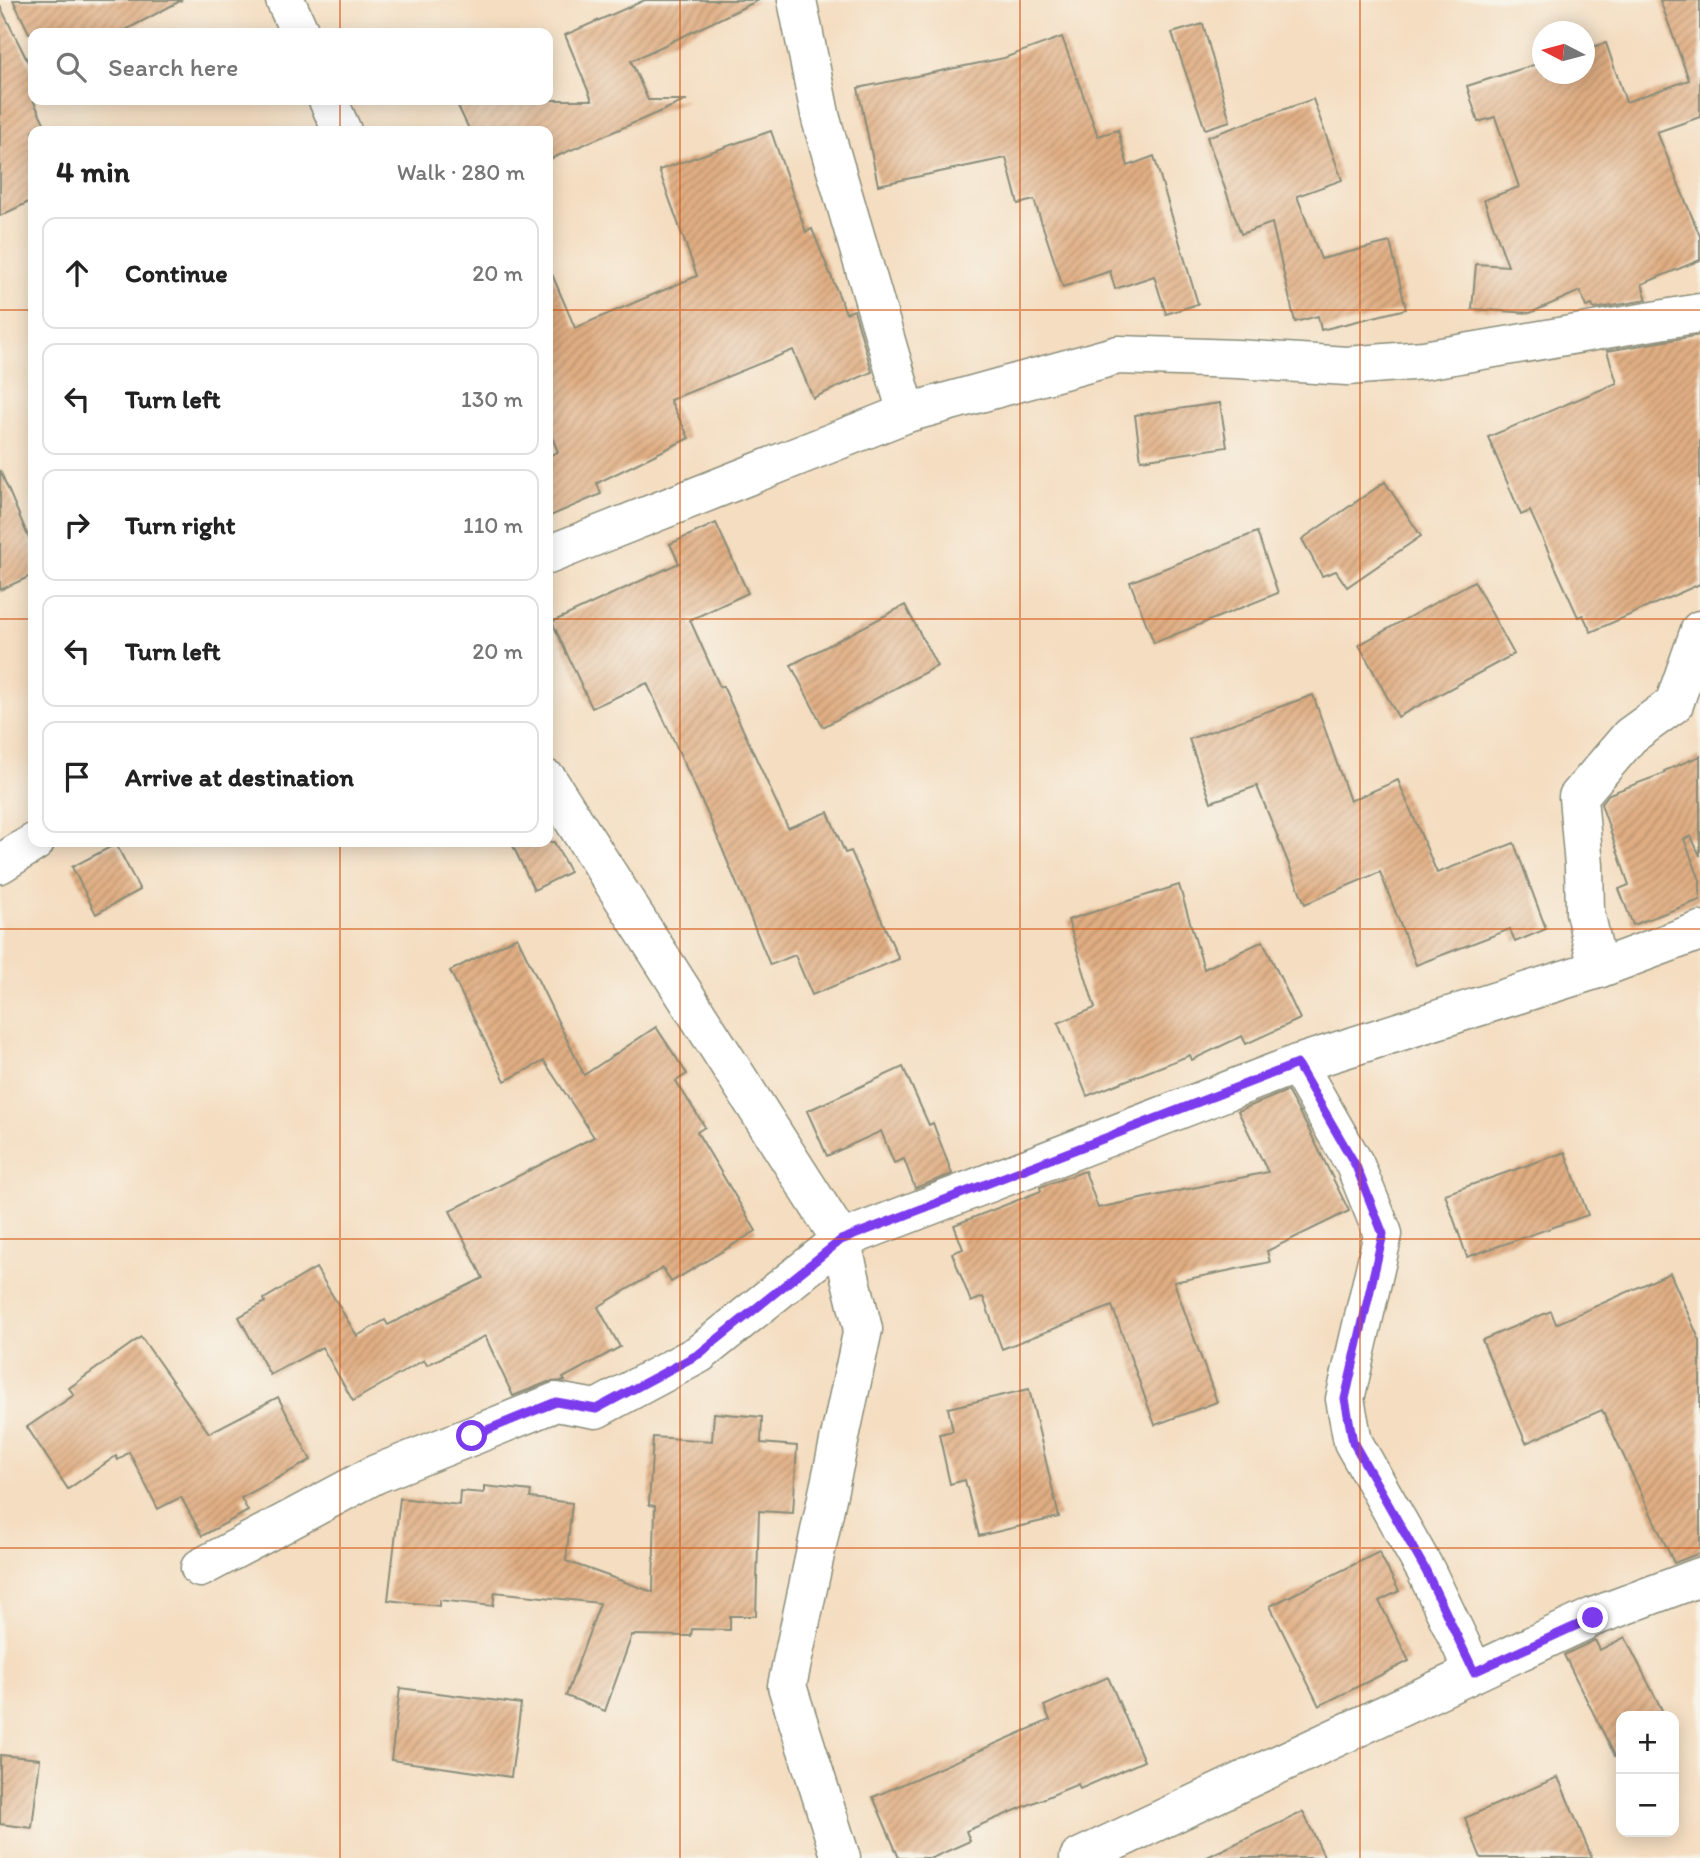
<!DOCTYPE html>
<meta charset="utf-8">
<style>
:root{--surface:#fff;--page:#f6f6f6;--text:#222;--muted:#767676;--line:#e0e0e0}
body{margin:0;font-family:Itim,sans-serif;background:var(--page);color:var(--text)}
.controls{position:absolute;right:21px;bottom:21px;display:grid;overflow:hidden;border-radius:14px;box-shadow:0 4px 18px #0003}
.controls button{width:63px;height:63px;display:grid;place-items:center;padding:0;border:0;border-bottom:2px solid var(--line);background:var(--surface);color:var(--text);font:35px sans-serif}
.compass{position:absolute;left:1532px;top:21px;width:63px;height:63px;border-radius:50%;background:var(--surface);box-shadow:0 4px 18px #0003;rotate:276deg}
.stop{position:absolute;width:21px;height:21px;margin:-16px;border:5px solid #7c3aed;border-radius:50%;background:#fff}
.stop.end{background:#7c3aed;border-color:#fff;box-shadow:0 2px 7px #0008}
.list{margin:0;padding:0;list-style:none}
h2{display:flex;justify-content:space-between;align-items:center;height:91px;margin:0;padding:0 28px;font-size:30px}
h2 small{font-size:23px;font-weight:400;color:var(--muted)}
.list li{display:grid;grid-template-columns:46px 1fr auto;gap:21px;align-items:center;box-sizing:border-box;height:112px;margin:0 14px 14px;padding:0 14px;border:2px solid var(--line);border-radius:14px}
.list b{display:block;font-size:26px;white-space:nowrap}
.list em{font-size:23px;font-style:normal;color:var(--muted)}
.icon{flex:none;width:38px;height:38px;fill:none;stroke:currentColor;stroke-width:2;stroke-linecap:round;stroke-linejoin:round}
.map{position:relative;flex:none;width:1700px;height:1858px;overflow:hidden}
.search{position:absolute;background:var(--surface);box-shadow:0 4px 18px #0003;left:28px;top:28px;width:525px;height:77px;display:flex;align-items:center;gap:18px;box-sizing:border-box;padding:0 24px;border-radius:14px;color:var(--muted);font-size:26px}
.panel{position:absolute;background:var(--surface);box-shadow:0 4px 18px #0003;left:28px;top:126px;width:525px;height:721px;border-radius:14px}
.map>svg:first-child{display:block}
.building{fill:url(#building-hatch)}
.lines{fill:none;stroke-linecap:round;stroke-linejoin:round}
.street-casing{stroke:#8a8d7a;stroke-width:41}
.street{stroke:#fff;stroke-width:38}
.route{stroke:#7c3aed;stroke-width:9}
.grid{fill:none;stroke:#d45610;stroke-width:2;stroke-opacity:0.55}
</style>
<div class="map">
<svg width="1700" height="1858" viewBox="0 0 1700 1858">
<defs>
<pattern id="building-hatch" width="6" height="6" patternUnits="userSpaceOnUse" patternTransform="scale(1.75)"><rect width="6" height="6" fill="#e1ae83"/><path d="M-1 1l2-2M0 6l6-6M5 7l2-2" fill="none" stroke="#b68f6c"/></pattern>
</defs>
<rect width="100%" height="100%" fill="#f7f3e8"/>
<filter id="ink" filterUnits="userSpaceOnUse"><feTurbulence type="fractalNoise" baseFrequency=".0143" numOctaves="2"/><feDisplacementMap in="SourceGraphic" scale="14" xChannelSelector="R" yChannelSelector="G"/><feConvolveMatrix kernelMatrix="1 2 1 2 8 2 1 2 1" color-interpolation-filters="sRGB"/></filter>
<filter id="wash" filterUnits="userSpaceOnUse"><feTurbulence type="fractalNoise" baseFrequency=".00686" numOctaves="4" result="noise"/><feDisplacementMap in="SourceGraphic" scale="28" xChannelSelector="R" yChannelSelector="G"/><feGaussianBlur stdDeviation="1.57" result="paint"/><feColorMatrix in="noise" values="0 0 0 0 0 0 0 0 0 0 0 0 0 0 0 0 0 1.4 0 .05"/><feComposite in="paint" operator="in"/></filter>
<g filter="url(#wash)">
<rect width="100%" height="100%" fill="#f4ddc0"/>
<g id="blocks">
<g class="building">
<polygon points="13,0 182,0 120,33 29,33"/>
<polygon points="645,0 759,0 631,61 648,100 687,100 548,160 548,131 470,131 455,100 592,100 565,35"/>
<polygon points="1660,0 1700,0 1700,117 1657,132 1700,236 1700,260 1642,284 1647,300 1594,309 1592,305 1586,307 1580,291 1530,313 1472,309 1476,264 1508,266 1484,200 1519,187 1495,117 1478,122 1467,86 1543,62 1543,74 1585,74 1585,49 1606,43 1626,102 1689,80"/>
<polygon points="0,6 33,72 33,100 48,131 33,131 33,200 0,216"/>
<polygon points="1203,24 1230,121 1205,129 1172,33"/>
<polygon points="1062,37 1098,136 1118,130 1128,166 1154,156 1198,304 1166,314 1154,276 1115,289 1110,271 1063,287 1034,200 1018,204 1006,158 878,185 858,88 1004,58"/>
<polygon points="1313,99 1342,180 1297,196 1321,259 1390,242 1406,309 1321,330 1318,316 1295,322 1272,223 1241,234 1207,137"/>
<polygon points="771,131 806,232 812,229 846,313 854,310 872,372 813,398 793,350 670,400 689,438 597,483 601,494 548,517 548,456 558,452 548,427 548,265 575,328 697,276 659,170"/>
<polygon points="1700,335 1700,584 1591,632 1583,615 1578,617 1530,511 1521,515 1488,437 1617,383 1607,351"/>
<polygon points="1220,403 1227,447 1141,460 1135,415"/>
<polygon points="0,470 33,548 33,575 0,590"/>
<polygon points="1385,482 1421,536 1347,587 1336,571 1322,576 1302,539"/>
<polygon points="716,523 748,593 690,620 720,687 723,686 788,828 828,812 845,853 851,851 899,959 812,995 795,955 770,965 710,819 647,683 592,708 552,622 679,563 670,544"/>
<polygon points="1257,532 1278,593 1154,643 1130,582"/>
<polygon points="1474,581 1514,654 1398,717 1359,645"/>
<polygon points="905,605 937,666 823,727 791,665"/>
<polygon points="1313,695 1350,801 1398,780 1437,873 1514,843 1546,929 1515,942 1510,929 1416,965 1380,872 1305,904 1257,786 1211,802 1189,739"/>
<polygon points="1700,756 1700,856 1691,836 1684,839 1700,880 1700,900 1633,925 1619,889 1629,885 1601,804 1609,794 1665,773 1664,771"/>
<polygon points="511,842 554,842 570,872 534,890"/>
<polygon points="116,844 140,890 96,914 72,867"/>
<polygon points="1179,885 1204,969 1263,941 1300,1019 1246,1044 1242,1036 1192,1060 1190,1055 1087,1096 1058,1023 1095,1008 1068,920"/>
<polygon points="517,937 584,1075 656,1027 687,1074 676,1081 705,1127 697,1132 756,1231 671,1282 663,1268 598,1307 620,1347 563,1378 565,1381 548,1382 513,1396 485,1336 427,1365 424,1360 353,1401 322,1347 270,1375 239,1317 265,1302 264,1299 316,1268 357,1336 385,1320 388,1325 483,1278 450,1211 594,1137 544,1061 505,1081 450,971"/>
<polygon points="903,1067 929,1125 933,1123 952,1174 915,1188 904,1159 894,1163 881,1131 827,1156 807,1111"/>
<polygon points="1287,1091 1308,1128 1349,1211 1267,1251 1270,1262 1174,1282 1217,1402 1155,1425 1112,1306 1002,1349 983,1297 971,1302 952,1253 963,1249 954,1225 1041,1191 1040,1187 1085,1171 1098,1208 1268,1172 1238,1111"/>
<polygon points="1565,1152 1588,1215 1467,1257 1445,1194"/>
<polygon points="1670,1273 1700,1341 1700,1553 1674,1563 1602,1410 1526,1443 1482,1340 1551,1311 1556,1324"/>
<polygon points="141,1337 209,1433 278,1397 311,1460 241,1498 248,1511 202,1536 181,1497 158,1509 129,1452 118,1460 116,1456 68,1489 27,1427 74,1395 69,1388"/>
<polygon points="1029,1389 1059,1517 979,1536 965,1480 950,1484 939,1434 953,1431 948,1408"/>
<polygon points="714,1413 762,1417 761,1443 797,1446 793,1513 759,1511 756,1616 730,1616 730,1630 692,1629 691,1636 632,1635 605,1711 566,1696 600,1603 495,1592 493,1606 439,1600 439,1606 388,1600 400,1498 459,1505 460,1491 484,1493 484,1486 531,1491 530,1498 572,1503 566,1561 653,1592 655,1506 649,1505 653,1437 712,1441"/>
<polygon points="1379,1552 1399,1591 1379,1601 1409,1661 1319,1706 1270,1606"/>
<polygon points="1625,1637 1665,1716 1621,1716 1621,1752 1615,1756 1564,1655 1595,1640 1600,1650"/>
<polygon points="1108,1677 1144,1761 1080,1789 1078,1784 966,1831 970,1841 932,1858 899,1858 873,1797 1050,1720 1044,1706"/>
<polygon points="400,1688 521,1704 511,1777 391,1760"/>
<polygon points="0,1755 40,1759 32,1828 0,1824"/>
<polygon points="1558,1777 1592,1858 1481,1858 1465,1818"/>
<polygon points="1303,1812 1325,1858 1205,1858"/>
</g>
</g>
</g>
<g filter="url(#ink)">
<use href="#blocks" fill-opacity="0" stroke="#8a8d7a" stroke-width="2"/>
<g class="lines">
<defs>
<g id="street">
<polyline points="285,0 300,33"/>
<polyline points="797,0 821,119 907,413"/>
<polyline points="328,100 342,131"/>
<polyline points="548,555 907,413 1118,355 1237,359 1347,366 1424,360 1700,313"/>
<polyline points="0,864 35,842"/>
<polyline points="1598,969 1585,912 1584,866 1578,797 1630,736 1674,704 1700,630"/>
<polyline points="1297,1064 1355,1165 1383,1234 1345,1399 1353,1442 1426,1571 1474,1672"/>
<polyline points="200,1568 376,1474 472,1436 556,1402 596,1409 699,1354 841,1240 548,780"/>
<polyline points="841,1858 787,1686 863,1329 841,1240 1297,1064 1598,969 1700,931"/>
<polyline points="1079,1858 1593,1617 1700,1577"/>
</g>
</defs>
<use href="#street" class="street-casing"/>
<use href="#street" class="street"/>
</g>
</g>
<g class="lines" filter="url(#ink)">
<polyline class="route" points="472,1436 556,1402 596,1409 699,1354 841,1240 1297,1064 1356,1166 1383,1234 1345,1399 1353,1442 1426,1571 1474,1672 1593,1618"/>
</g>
<path class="grid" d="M340,0V33M680,0V1858M1020,0V1858M1360,0V1858M340,100V131M0,310H33M548,310H1700M0,619H33M548,619H1700M340,842V1858M0,929H1700M0,1239H1700M0,1548H1700"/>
</svg>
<div class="controls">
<button>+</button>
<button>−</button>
</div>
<svg class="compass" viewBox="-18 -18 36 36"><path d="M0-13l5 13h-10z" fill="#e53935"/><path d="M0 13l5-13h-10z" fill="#767676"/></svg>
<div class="stop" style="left:472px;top:1436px"></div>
<div class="stop end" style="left:1593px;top:1618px"></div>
<div class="search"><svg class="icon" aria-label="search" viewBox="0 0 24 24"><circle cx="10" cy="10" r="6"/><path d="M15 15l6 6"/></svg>Search here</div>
<section class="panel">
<h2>4 min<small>Walk · 280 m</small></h2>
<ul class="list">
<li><svg class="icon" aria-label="ahead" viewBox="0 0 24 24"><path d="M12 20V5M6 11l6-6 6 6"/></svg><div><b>Continue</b></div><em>20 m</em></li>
<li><svg class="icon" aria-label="left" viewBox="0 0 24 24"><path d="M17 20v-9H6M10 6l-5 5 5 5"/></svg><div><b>Turn left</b></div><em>130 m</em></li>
<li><svg class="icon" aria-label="right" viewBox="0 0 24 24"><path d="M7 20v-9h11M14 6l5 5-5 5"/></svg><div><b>Turn right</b></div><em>110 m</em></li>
<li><svg class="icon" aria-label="left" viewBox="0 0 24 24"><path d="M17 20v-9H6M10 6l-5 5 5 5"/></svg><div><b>Turn left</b></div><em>20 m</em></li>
<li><svg class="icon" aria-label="arrive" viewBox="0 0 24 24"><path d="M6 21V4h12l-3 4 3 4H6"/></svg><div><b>Arrive at destination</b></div></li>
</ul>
</section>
</div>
